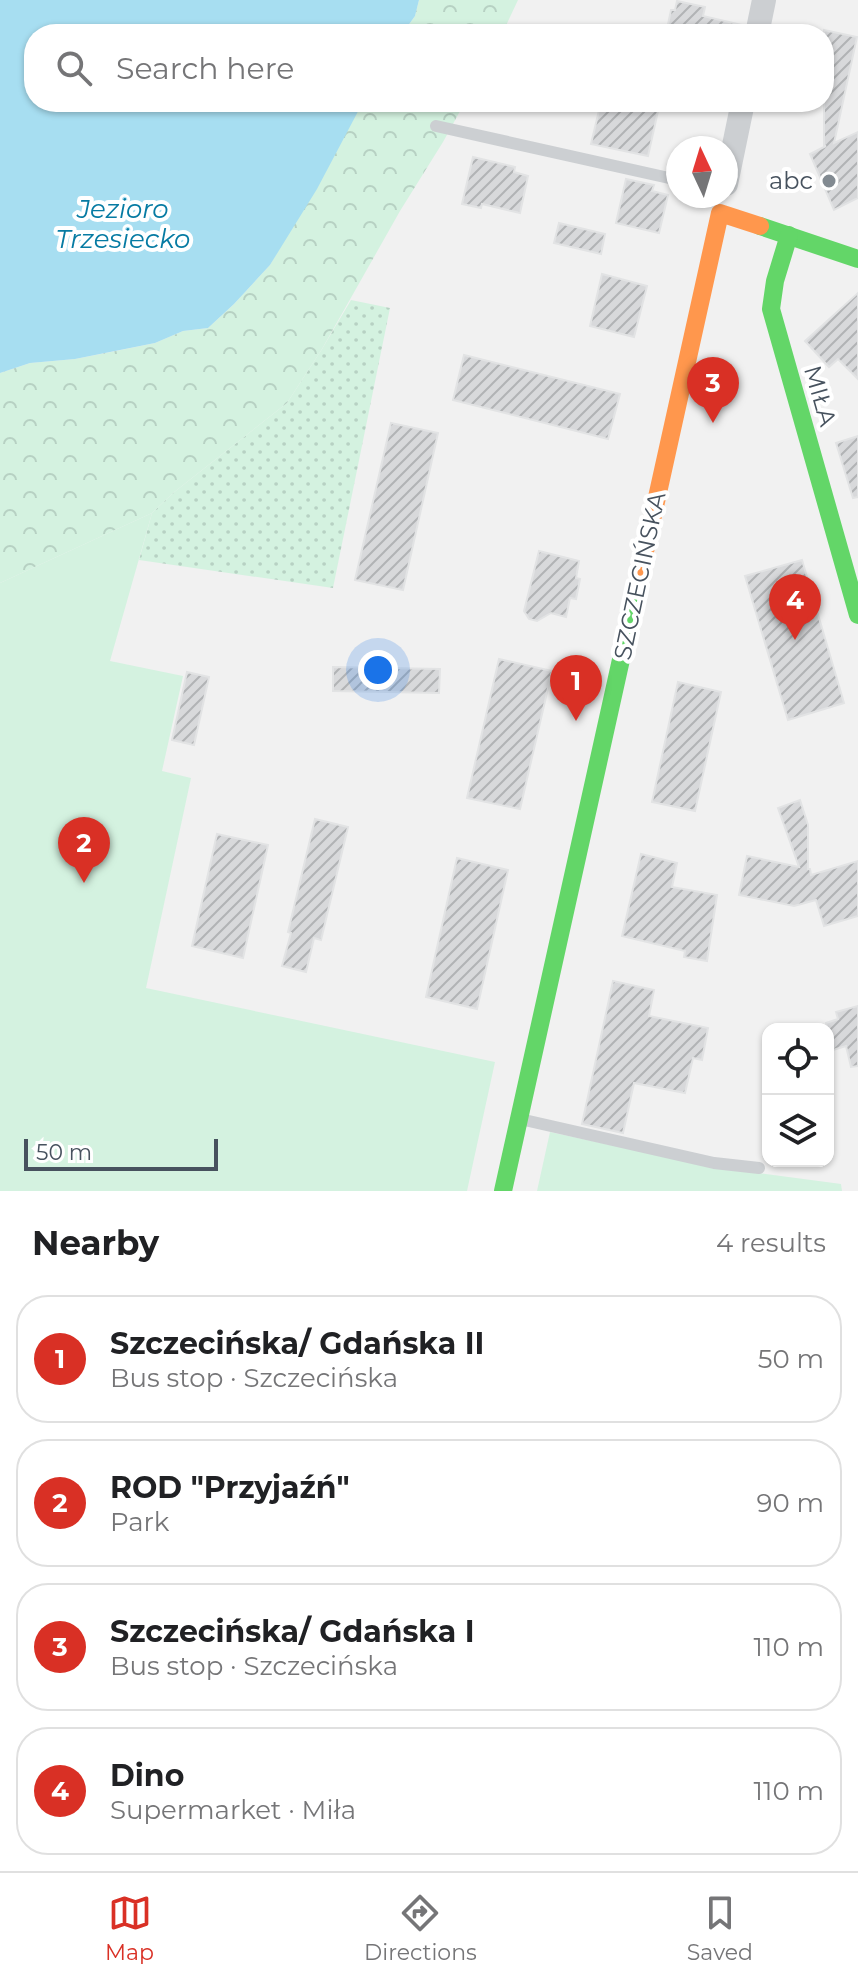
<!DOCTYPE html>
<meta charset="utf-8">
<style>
:root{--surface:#fff;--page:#f2f2f2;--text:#202124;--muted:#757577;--line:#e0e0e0;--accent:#d93025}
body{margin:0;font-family:Montserrat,sans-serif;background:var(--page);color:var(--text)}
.controls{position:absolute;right:24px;bottom:24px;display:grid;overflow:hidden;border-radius:16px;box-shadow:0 2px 6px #0004}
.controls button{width:72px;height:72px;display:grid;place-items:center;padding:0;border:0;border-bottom:2px solid var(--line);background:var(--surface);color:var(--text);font:40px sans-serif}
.compass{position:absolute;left:666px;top:136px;width:72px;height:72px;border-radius:50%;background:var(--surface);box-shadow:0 2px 6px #0004;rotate:356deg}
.scale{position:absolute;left:24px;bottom:20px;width:194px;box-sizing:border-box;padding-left:8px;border:4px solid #47525e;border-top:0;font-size:22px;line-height:28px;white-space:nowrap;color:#47525e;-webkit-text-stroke:6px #fff;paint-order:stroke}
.you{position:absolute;left:378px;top:670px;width:28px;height:28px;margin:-20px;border:6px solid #fff;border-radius:50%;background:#1a73e8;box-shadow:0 0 0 12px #1a73e833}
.badge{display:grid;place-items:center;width:52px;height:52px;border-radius:50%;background:var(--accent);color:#fff;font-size:26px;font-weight:700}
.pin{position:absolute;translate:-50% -66px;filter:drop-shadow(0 2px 4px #0008)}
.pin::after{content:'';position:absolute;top:42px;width:28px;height:24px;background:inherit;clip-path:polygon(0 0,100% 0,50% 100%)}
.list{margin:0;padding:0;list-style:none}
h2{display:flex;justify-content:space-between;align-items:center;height:104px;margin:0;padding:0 32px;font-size:34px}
h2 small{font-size:26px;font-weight:400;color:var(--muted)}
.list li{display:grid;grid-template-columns:52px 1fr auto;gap:24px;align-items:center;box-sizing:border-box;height:128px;margin:0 16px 16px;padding:0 16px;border:2px solid var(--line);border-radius:32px}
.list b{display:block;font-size:30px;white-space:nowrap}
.list p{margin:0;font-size:26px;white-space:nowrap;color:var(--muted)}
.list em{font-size:26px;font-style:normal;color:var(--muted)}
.icon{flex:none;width:44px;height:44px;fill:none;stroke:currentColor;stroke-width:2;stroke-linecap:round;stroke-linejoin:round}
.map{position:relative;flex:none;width:858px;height:1191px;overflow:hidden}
.search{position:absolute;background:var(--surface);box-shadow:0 2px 6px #0004;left:24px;right:24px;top:24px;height:88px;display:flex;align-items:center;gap:20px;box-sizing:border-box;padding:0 28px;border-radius:32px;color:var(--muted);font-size:30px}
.sheet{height:680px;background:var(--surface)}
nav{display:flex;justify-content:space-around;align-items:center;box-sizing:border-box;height:112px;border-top:2px solid var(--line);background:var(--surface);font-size:22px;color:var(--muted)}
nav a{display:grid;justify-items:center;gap:4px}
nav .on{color:var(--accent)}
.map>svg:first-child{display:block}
.grass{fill:url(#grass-dots)}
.park{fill:url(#park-crowns)}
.garden{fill:#d4f2e0}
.water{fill:#a7def1}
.building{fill:url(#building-hatch);stroke:#e2e3e4;stroke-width:2}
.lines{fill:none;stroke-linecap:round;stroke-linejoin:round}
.lane{stroke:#cccfd2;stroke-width:12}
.street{stroke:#cccfd2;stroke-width:24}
.fast{stroke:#63d668;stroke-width:18}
.slow{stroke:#ff974d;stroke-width:18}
.poi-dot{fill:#828a91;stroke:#fff;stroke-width:3}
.labels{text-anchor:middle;stroke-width:8;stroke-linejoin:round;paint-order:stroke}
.poi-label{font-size:24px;fill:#47525e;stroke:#fff;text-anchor:end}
.street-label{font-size:24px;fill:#47525e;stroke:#fff}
.water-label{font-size:26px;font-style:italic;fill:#067ba3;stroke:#fff}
</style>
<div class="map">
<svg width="858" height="1191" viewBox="0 0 858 1191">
<defs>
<pattern id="grass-dots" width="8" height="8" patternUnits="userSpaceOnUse" patternTransform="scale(2)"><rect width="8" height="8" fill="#d4f2e0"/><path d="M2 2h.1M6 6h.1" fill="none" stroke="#b7d1c3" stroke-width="1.8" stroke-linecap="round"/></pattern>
<pattern id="park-crowns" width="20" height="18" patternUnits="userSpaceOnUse" patternTransform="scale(2)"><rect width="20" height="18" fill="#d4f2e0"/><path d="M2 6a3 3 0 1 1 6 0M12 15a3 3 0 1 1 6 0" fill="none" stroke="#b7d1c3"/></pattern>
<pattern id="building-hatch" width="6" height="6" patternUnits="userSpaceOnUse" patternTransform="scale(2)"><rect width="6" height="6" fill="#d8d9db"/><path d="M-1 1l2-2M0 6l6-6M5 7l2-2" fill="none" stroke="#b1b3b5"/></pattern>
</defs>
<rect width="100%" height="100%" fill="#f1f1f1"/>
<polygon class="grass" points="351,300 390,308 333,588 139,560 152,513 173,493 287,403 322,349"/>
<g class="park">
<polygon points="419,0 518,0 502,34 402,34 415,16"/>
<polygon points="363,102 465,102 443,142 400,211 322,349 287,403 173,493 152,513 0,583 0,373 30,363 75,359 116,351 155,343 183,331 208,328 234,304 270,265"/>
</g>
<g class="garden">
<polygon points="152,513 110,661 183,676 162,771 191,778 146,988 495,1062 467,1191 0,1191 0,583"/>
<polygon points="550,1132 713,1167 841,1184 842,1191 537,1191"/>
</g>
<polygon class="water" points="0,0 419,0 415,16 402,34 34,34 34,102 363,102 317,189 270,265 234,304 208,328 183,331 155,343 75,359 30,363 0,373"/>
<g class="building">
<polygon points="677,1 705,7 703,16 742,25 741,34 666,34 671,10 675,10"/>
<polygon points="824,30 857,37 834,143 858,132 858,198 834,210 810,154 826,146 824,146"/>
<polygon points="601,102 660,102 648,156 591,144"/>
<polygon points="473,157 515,167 514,172 528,176 520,213 482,204 481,208 462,204"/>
<polygon points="626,179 654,185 652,191 668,195 659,233 616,223"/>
<polygon points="559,223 605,234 601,254 554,243"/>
<polygon points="602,274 647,286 634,337 590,326"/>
<polygon points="858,293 858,379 838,359 829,367 805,341"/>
<polygon points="464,355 620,394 608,439 453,400"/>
<polygon points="391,423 438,433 403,590 355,580"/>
<polygon points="858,436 858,497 853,498 836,443"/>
<polygon points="539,551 579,561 576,578 580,579 576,599 570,598 566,617 551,613 537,621 529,619 524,611"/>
<polygon points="802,560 844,703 788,720 745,576"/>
<polygon points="499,659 552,671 520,809 467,798"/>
<polygon points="333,667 440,669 439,693 333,691"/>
<polygon points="187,672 209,677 194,745 172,740"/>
<polygon points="678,682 721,692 695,811 652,802"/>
<polygon points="800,800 808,825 808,869 810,869 811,875 858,861 858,916 824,926 816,900 794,906 739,895 747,856 799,867 778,808"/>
<polygon points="315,819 348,827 321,940 314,938 306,972 282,966 291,933 288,932"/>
<polygon points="217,834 268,845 243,958 192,946"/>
<polygon points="641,854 677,863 672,887 717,895 707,961 684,957 685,951 622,936"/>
<polygon points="457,858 508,870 477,1009 426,997"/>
<polygon points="613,981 654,990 649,1016 708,1028 702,1060 693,1058 685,1093 634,1083 623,1133 582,1124"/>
<polygon points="858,1006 858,1066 851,1067 846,1046 833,1050 826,1023 838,1019 836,1012"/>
</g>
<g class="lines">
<g class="lane">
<polyline points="436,126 678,180"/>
<polyline points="520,1119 714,1163 759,1168"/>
</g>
<g class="street">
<polyline points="757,34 764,0"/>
<polyline points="726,184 743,102"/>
</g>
<g class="fast">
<polyline points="760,226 858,259"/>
<polyline points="789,235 775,281 771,309 858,615"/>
<polyline points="503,1191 640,574"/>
</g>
<polyline class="slow" points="640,574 720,213 760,226"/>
</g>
<circle class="poi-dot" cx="829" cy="181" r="8"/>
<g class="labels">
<g class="poi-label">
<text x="813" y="189">abc</text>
</g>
<g class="street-label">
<text transform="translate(820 396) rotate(74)" y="8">MIŁA</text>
<text transform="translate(640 576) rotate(-78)" y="8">SZCZECIŃSKA</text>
</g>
<g class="water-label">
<text x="123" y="218">Jezioro<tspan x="123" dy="30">Trzesiecko</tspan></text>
</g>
</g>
</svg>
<div class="controls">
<button><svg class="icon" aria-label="locate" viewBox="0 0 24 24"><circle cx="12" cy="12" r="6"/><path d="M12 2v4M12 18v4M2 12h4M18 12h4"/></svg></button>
<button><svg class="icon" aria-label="layers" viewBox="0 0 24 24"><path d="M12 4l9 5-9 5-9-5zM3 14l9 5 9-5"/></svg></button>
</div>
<svg class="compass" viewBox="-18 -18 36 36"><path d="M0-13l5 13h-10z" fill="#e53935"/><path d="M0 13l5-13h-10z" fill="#757577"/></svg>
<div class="scale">50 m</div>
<div class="you"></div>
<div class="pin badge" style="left:576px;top:721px">1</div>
<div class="pin badge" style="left:84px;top:883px">2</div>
<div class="pin badge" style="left:713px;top:423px">3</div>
<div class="pin badge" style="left:795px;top:640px">4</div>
<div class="search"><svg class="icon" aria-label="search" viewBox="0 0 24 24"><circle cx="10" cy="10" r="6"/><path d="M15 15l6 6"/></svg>Search here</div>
</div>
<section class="sheet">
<h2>Nearby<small>4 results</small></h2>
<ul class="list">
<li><span class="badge">1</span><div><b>Szczecińska/ Gdańska II</b><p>Bus stop · Szczecińska</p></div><em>50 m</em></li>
<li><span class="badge">2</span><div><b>ROD &quot;Przyjaźń&quot;</b><p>Park</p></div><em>90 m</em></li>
<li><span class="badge">3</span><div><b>Szczecińska/ Gdańska I</b><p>Bus stop · Szczecińska</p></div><em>110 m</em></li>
<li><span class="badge">4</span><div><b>Dino</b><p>Supermarket · Miła</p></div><em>110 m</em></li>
</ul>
</section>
<nav>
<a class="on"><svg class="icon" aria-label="map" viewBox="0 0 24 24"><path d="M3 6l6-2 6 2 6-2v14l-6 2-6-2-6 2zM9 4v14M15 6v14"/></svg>Map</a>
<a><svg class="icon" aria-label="directions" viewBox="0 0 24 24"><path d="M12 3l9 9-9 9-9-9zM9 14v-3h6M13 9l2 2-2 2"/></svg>Directions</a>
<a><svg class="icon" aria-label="saved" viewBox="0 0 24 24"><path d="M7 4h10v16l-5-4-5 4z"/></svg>Saved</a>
</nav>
